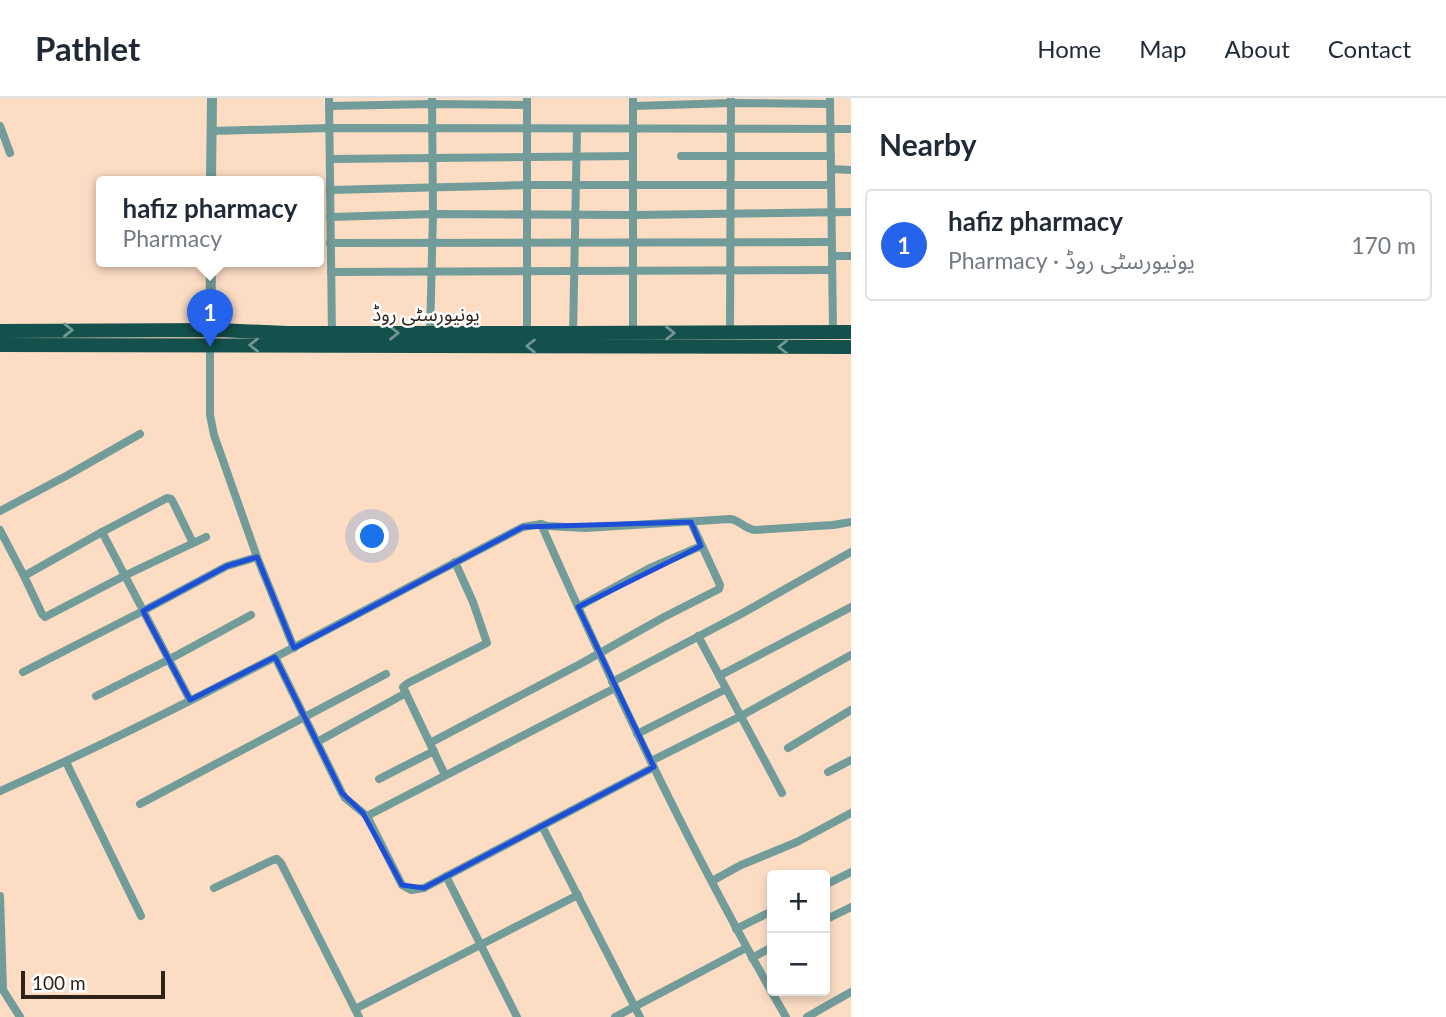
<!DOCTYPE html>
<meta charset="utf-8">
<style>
:root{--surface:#fff;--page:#f2f2f3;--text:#1f2937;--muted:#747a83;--line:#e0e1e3;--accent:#2563eb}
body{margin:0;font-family:Lato,"Noto Sans Arabic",sans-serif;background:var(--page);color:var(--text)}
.controls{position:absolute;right:21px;bottom:21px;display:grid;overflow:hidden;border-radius:7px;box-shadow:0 4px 10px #0003}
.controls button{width:63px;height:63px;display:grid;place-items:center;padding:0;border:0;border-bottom:2px solid var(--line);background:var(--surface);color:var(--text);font:35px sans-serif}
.scale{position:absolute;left:21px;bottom:18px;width:144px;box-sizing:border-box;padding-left:7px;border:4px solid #2e2219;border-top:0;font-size:19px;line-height:24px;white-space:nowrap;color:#2e2219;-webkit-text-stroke:5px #fff;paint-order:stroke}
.you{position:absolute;left:373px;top:439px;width:24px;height:24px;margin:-18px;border:5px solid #fff;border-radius:50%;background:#1a73e8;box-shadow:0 0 0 10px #1a73e833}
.badge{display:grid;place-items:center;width:46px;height:46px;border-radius:50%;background:var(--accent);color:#fff;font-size:23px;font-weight:700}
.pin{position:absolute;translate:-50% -58px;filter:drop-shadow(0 2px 4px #0008)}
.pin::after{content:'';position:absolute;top:37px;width:24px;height:21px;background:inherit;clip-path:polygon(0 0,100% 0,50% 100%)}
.popup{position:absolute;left:96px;top:78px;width:228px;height:91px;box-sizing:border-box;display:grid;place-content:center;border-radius:7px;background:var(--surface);filter:drop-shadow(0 2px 5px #0005);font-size:23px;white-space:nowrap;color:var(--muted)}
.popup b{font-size:26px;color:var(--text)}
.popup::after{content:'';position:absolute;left:50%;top:100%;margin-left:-14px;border:14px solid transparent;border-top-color:var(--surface)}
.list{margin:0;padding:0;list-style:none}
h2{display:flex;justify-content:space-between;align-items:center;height:91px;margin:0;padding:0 28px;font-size:30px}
h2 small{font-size:23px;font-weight:400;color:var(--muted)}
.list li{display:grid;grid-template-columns:46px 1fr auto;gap:21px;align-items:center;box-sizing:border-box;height:112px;margin:0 14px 14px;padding:0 14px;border:2px solid var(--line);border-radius:7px}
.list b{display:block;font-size:26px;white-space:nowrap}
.list p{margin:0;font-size:23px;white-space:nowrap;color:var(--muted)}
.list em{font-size:23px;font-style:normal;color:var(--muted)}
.map{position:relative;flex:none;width:851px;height:919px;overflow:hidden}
header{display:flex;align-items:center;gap:42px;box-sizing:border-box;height:98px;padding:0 35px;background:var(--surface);border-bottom:2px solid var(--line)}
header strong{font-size:33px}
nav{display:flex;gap:38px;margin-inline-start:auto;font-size:24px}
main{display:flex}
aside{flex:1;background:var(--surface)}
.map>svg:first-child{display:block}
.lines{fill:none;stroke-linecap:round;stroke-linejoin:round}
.minor{stroke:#719c99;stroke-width:8}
.tertiary{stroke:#719c99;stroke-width:10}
.trunk{stroke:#14504c;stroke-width:14}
.oneway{stroke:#729694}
.marked{fill:none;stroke:#1d4ed8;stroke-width:5;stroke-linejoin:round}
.labels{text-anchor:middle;stroke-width:5;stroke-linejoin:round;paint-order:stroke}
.street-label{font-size:19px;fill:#2e2219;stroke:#fff}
</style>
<header>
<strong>Pathlet</strong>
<nav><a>Home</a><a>Map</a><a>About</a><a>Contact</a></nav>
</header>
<main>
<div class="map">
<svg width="851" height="919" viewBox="0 0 851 919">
<rect width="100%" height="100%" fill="#fcdcc3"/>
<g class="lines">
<g class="minor">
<polyline points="329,0 332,237"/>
<polyline points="527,0 527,235"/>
<polyline points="830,0 833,233"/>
<polyline points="329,8 432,6 527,7"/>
<polyline points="634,8 731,5 830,6"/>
<polyline points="0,28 10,55"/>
<polyline points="211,33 329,30 851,31"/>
<polyline points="681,58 831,58"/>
<polyline points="330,61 633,58"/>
<polyline points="831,71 851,72"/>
<polyline points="330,92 527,87 831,87"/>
<polyline points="330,119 433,116 633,117 851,114"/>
<polyline points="330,145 832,144"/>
<polyline points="832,158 851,158"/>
<polyline points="331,174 832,172"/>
<polyline points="730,234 731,0"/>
<polyline points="633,235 633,0"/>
<polyline points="430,237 433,116 432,0"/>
<polyline points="573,238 577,31"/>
<polyline points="210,247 210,317 214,337 257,459 294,550"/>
<polyline points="0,413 68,377 140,336"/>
<path d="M541,426C615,594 694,760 786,919"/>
<polyline points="0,432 24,478 42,516 45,519 124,478 206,439"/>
<polyline points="102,434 190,602"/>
<polyline points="24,478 102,434 167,400 171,401 173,404 193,445"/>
<polyline points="578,509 650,470 701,448"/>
<polyline points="698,538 782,695"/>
<polyline points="275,559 342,695 345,700 367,718 402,787 411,792 424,790 654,669"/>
<polyline points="23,574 143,513 227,468 257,459"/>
<polyline points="719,578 851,509"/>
<polyline points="612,584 741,516 851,454"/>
<polyline points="96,598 168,562 251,517"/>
<polyline points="637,636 726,591"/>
<polyline points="317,644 406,595"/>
<polyline points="430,645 582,565 664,519 719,491 720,487 691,424"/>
<polyline points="788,650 851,612"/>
<polyline points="651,663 741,618 851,557"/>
<polyline points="66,664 141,818"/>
<polyline points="828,674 851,662"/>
<polyline points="445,677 403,589 408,585 487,545 473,504 455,464"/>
<polyline points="379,681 434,653"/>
<path d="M0,693C179,614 350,519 523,429L541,426L547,428L585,430L730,421C740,422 746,432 756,432L833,427L851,424"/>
<polyline points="140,706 386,576"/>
<polyline points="367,718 615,590"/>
<polyline points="542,728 640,919"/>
<polyline points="446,778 517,919"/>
<polyline points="712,783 741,767 797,744 851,715"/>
<polyline points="825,787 851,774"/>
<polyline points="214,790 273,762 277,761 281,765 359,919"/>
<polyline points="0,798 3,892 20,919"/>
<polyline points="825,822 851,809"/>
<polyline points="736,831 772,813"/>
<polyline points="752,860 772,849"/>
<polyline points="355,911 578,797"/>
<polyline points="615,919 746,850"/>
<polyline points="807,919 851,894"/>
</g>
<g class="tertiary">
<polyline points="211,83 212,0"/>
<polyline points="210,247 211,163"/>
</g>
<g class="trunk">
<polyline points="0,233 218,232 287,235 574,235 851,234"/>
<polyline points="0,247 851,249"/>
</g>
</g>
<defs><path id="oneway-chevron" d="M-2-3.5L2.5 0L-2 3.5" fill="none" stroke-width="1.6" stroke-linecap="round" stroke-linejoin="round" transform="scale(1.75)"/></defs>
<g class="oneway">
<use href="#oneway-chevron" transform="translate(68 232)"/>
<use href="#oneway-chevron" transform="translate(394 235)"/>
<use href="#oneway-chevron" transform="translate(670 235)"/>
<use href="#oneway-chevron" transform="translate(254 247) rotate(-180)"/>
<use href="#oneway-chevron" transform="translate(531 248) rotate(-180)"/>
<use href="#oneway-chevron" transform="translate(783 249) rotate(-180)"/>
</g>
<path class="marked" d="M691,424L701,448L578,509L654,669L424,790L402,787L363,715L342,695L275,559L190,602L143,513L227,468L257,459L294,550L523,429Z"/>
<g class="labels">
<g class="street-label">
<text x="426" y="223">یونیورسٹی روڈ</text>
</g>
</g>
</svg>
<div class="controls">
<button>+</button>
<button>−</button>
</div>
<div class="scale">100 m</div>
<div class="you"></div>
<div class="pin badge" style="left:210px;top:249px">1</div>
<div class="popup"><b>hafiz pharmacy</b>Pharmacy</div>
</div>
<aside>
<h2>Nearby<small></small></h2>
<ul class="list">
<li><span class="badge">1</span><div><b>hafiz pharmacy</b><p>Pharmacy · یونیورسٹی روڈ</p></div><em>170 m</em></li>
</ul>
</aside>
</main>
